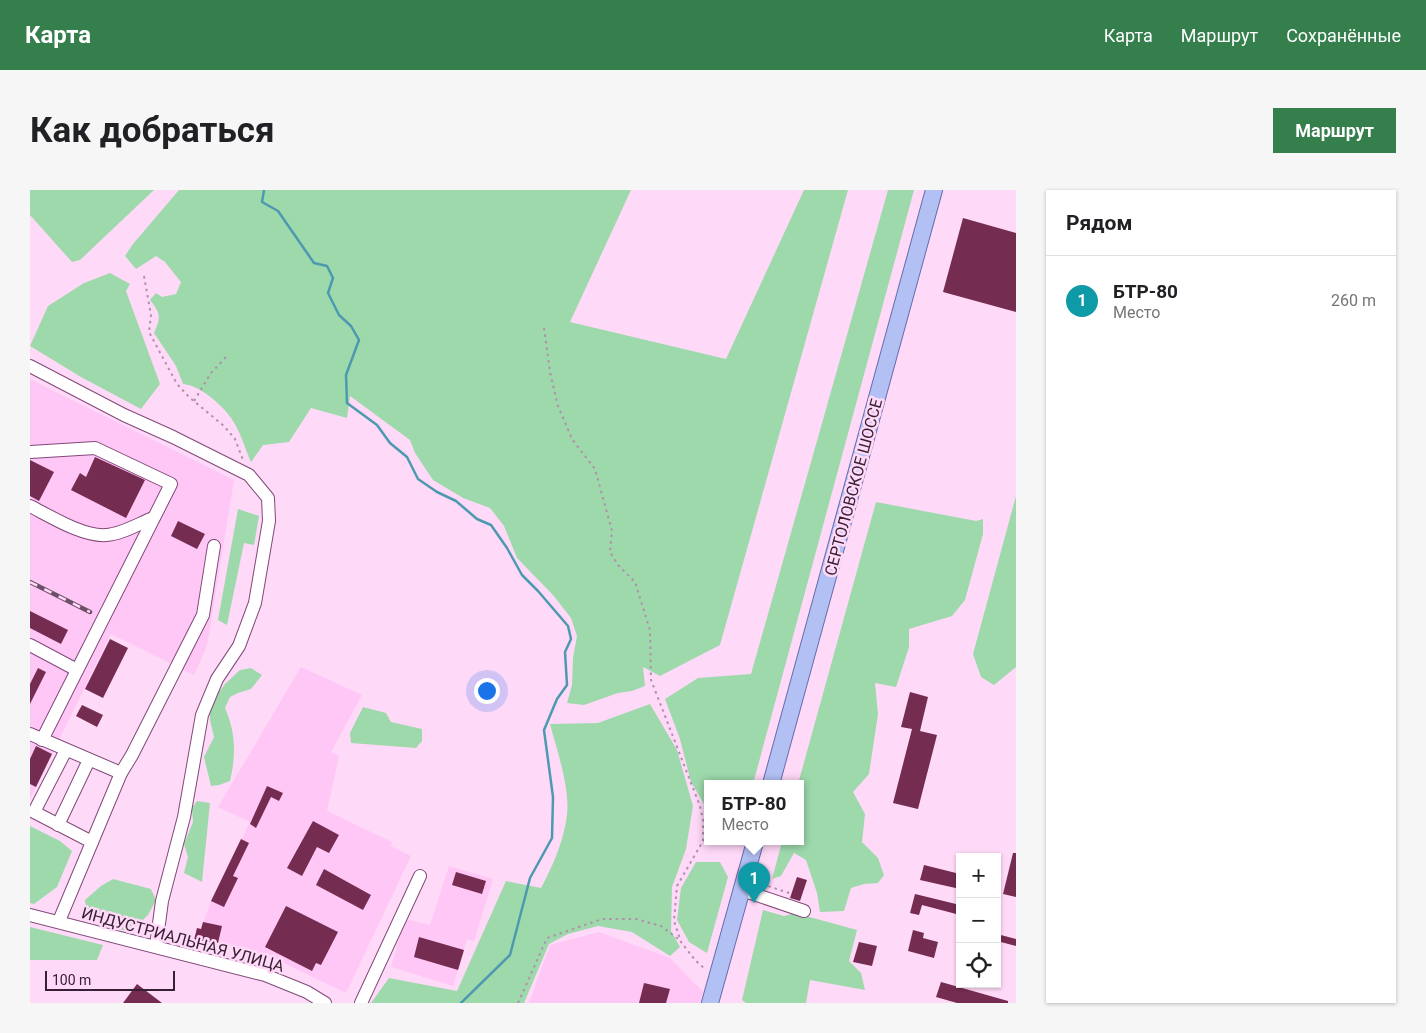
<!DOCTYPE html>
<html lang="ru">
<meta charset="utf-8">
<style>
:root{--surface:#fff;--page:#f6f6f6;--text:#202124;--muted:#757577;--line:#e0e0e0;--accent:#357f4d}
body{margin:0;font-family:Roboto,sans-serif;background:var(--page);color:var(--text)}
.controls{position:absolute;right:15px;bottom:15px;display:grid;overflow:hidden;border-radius:0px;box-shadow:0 1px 4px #0004}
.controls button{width:45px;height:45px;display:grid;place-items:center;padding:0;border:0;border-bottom:1px solid var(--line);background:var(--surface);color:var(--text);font:25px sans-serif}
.scale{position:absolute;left:15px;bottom:12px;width:130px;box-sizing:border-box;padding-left:5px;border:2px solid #372034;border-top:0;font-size:14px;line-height:18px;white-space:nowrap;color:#372034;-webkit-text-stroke:4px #ffd9f8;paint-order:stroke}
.you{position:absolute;left:456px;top:500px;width:18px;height:18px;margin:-12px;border:4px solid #fff;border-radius:50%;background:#1a73e8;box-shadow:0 0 0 8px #1a73e833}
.badge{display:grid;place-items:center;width:32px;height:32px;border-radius:50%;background:var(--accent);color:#fff;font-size:16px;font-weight:700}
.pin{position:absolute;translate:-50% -41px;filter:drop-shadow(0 1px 2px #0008)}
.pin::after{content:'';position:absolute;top:26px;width:18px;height:15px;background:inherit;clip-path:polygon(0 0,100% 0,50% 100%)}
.popup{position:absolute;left:674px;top:590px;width:100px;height:65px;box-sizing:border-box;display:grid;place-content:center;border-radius:0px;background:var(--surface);filter:drop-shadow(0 1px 4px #0005);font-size:16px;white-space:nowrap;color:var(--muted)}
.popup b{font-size:19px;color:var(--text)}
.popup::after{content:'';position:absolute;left:50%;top:100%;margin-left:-10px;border:10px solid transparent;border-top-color:var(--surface)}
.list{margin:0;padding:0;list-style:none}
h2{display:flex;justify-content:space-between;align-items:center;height:65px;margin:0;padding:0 20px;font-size:21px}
h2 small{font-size:16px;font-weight:400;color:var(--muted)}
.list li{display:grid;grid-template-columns:32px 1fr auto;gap:15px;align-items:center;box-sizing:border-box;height:90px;padding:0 20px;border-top:1px solid var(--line)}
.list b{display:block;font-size:19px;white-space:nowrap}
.list p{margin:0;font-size:16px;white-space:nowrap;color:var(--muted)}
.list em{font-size:16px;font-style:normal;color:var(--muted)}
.icon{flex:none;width:28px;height:28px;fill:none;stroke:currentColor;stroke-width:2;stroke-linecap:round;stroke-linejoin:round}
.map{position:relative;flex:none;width:986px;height:813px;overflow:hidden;border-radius:0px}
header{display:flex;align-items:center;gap:30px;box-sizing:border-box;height:70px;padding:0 25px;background:var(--accent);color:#fff}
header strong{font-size:24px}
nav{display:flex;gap:28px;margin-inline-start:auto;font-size:18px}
.intro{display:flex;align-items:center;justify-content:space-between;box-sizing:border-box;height:120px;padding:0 30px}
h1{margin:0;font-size:35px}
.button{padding:12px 22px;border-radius:0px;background:var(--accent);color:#fff;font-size:18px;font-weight:700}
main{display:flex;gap:30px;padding:0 30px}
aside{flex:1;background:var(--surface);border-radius:0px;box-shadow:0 1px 4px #0004}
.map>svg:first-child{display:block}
.built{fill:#ffc7f6}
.green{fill:#9ed9ac}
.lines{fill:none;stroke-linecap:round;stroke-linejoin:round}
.stream{stroke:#4d9ab0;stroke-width:2.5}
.building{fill:#752c51}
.minor-casing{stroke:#804979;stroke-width:14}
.major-casing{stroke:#666dac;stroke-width:18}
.path{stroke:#b090ab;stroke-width:2;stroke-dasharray:2.5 4;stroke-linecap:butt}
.minor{stroke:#fff;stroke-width:12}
.major{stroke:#b2c0f4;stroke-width:16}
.rail-casing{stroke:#6b5067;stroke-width:4.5}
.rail{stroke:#ffd9f8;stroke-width:2.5;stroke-dasharray:8;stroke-linecap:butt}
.labels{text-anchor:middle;stroke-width:5;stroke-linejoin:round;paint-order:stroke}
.street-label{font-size:16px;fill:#372034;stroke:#ffd9f8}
</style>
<header>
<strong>Карта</strong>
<nav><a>Карта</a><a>Маршрут</a><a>Сохранённые</a></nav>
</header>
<div class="intro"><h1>Как добраться</h1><a class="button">Маршрут</a></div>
<main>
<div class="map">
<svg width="986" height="813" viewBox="0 0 986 813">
<rect width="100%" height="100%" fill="#ffd9f8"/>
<g class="built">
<polygon points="0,189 204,290 177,456 164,485 81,444 0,609"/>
<polygon points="271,477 332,505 301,562 309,566 297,621 362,652 361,656 381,666 316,803 239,766 184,752 182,755 164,750 167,738 171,739 181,711 220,632 188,617"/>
<polygon points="419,676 463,689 444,751 437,749 423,796 361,777 375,729 400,735"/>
<polygon points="569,742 640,768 673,802 670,813 499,813 520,755"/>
</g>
<g class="green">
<polygon points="0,0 124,0 50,70 42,72 0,25"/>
<path d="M149,0H601L540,132L696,169L774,0H818L690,455L630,486L613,477L615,496L602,501L588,503L554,515L537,513L542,495L543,468L547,446L541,428L523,405L487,368L474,336L460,318L433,308L403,290L385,263L380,250L320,206L317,228L281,218L259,252L233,255L221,272C215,259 211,243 203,231C195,217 170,195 153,194L146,176L124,143C131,127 131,124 120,110L126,103L132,107L146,104L151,92L135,72L126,66L106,79L95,66L103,54Z"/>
<polygon points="858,0 884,0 723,594 678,594 678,621 661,592 650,549 635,509 668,488 721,484"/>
<polygon points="80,83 100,94 96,101 130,194 111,219 51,187 0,156 18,116 54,93"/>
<polygon points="986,306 986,477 964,495 951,487 943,464"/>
<polygon points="846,312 946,331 953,329 953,344 935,410 922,426 879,439 879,457 866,497 845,493 848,524 839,584 823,602 835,624 832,652 848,668 854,685 848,693 834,694 821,698 814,721 790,722 787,703 776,670 764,663 751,686 742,689 752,652 770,652 770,594 768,594"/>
<polygon points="208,319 229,326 224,355 214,353 197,435 188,430"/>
<path d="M221,478L232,485L221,499L208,503L200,507L195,518C206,543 206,565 200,591L189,595L181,596L174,567L184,547L180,530V514L195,494L210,480Z"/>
<path d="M620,514L647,560L663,616L656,659L642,697L641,741L650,757L640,766L602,742L568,736L538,744L519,754L494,813H341L359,788L427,801L476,691L511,698C523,676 534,650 537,625C540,598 527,560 520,534L568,533Z"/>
<polygon points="333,517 356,523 361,532 392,539 392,551 386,558 321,553 320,543"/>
<polygon points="167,611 180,613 172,692 154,683 158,667 154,654 163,632 162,618"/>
<polygon points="0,636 30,651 42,661 27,697 4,714 0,713"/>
<polygon points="666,672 690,672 698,687 677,763 659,752 647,730 651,698"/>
<path d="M83,689L121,699L126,710L118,725L99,743C85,736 55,728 55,710L71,696Z"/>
<polygon points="733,720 754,726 765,723 827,740 819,771 831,783 835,800 780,790 776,813 716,813 712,810"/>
<polygon points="0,737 73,755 67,770 0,770"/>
</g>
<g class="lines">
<polyline class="stream" points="234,0 232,12 248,21 284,73 297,76 303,88 298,103 309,125 321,136 329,150 316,185 317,213 347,235 360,253 377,267 388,289 407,302 426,311 447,329 461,335 477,358 492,385 508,401 538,436 541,449 535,462 537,495 527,509 514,540 523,607 522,648 500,688 480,765 431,813"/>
</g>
<g class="building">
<polygon points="933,28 986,43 986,122 913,102"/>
<polygon points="65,267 115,290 96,328 41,300 50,283 56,287"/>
<polygon points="0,270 24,282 9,311 0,306"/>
<polygon points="148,331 175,344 167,359 141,346"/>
<polygon points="0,421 38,440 31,454 0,438"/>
<polygon points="80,449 98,458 73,508 55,499"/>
<polygon points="8,478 16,482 0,514 0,494"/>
<polygon points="880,502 898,507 890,541 907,545 888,619 863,613 882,539 871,537"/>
<polygon points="52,515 73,525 67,537 46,526"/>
<polygon points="6,556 22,564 6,597 0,594 0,569"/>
<polygon points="237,596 253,603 249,611 241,607 226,638 220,634"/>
<polygon points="283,631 309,645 299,663 287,657 272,686 257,678"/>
<polygon points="211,649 219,653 203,686 208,688 194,717 181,711"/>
<polygon points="983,663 986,663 986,707 973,704"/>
<polygon points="894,675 930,684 930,699 890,690"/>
<polygon points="294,679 341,705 333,720 286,695"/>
<polygon points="426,682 456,691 452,704 422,695"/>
<polygon points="767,687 777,690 770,711 760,708"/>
<polygon points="885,704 930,715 930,725 892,715 889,725 880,723"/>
<polygon points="256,716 308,742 291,775 286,773 282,781 235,757"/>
<polygon points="173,732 192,736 188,753 183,751 182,755 164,750 167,738 171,739"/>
<polygon points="883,740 894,743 893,748 908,752 904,768 878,761"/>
<polygon points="967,744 986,749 986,756 967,751"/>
<polygon points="389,747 434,760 428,780 384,767"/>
<polygon points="829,752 847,756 842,776 823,772"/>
<polygon points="911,792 978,811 978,813 927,813 906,807"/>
<polygon points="614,793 640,799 636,813 609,813"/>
<polygon points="107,794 132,813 93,813"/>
</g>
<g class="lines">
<defs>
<g id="minor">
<polyline points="0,176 94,225 143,247 219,285 238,308 239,331 225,413 209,456 187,489 172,525 154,627 132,711 126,756"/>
<polyline points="0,262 65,258 141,294 12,550"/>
<path d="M0,316C20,326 53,347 76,345C92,344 108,334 123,328"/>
<polyline points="0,455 47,480"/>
<polyline points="0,544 91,583 29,731"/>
<polyline points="36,560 4,622 62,652"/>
<polyline points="91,583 102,565 173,425 184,356"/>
<polyline points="28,635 59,570"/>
<polyline points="712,700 774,721"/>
<polyline points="0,725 235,785 277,802 295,813"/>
<polyline points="331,813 390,686"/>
</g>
<g id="major">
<polyline points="741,594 904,0"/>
<polyline points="680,813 725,652"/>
</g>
</defs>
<use href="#minor" class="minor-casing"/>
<use href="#major" class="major-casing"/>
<g class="path">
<polyline points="114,86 121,125 119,142 147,194 159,207 194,236 205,249 213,270"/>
<polyline points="514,138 520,182 528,216 542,249 565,279 582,341 580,362 588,375 605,392 620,440 621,490 670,616 673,630 673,651 647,696 644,731 651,752 665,770 676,780"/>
<polyline points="164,211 181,183 196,167"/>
<polyline points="730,681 733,696"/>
<polyline points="726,692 762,704"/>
<polyline points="488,813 517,748 572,729 606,729 631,736 651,751"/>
</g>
<use href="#minor" class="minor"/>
<use href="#major" class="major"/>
<defs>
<polyline id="rail" points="0,392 60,422"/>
</defs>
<use href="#rail" class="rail-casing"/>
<use href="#rail" class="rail"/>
</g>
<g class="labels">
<g class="street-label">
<text transform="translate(823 297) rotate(-75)" y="6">СЕРТОЛОВСКОЕ ШОССЕ</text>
<text transform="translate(153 749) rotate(15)" y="6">ИНДУСТРИАЛЬНАЯ УЛИЦА</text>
</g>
</g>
</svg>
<div class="controls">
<button>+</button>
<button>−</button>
<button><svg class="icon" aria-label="locate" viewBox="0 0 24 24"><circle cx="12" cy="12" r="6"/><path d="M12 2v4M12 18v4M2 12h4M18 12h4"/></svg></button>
</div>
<div class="scale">100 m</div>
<div class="you"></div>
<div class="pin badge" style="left:724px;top:713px;background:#0f9aa8">1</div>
<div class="popup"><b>БТР-80</b>Место</div>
</div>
<aside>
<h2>Рядом<small></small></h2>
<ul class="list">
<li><span class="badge" style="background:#0f9aa8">1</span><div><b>БТР-80</b><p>Место</p></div><em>260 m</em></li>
</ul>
</aside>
</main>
